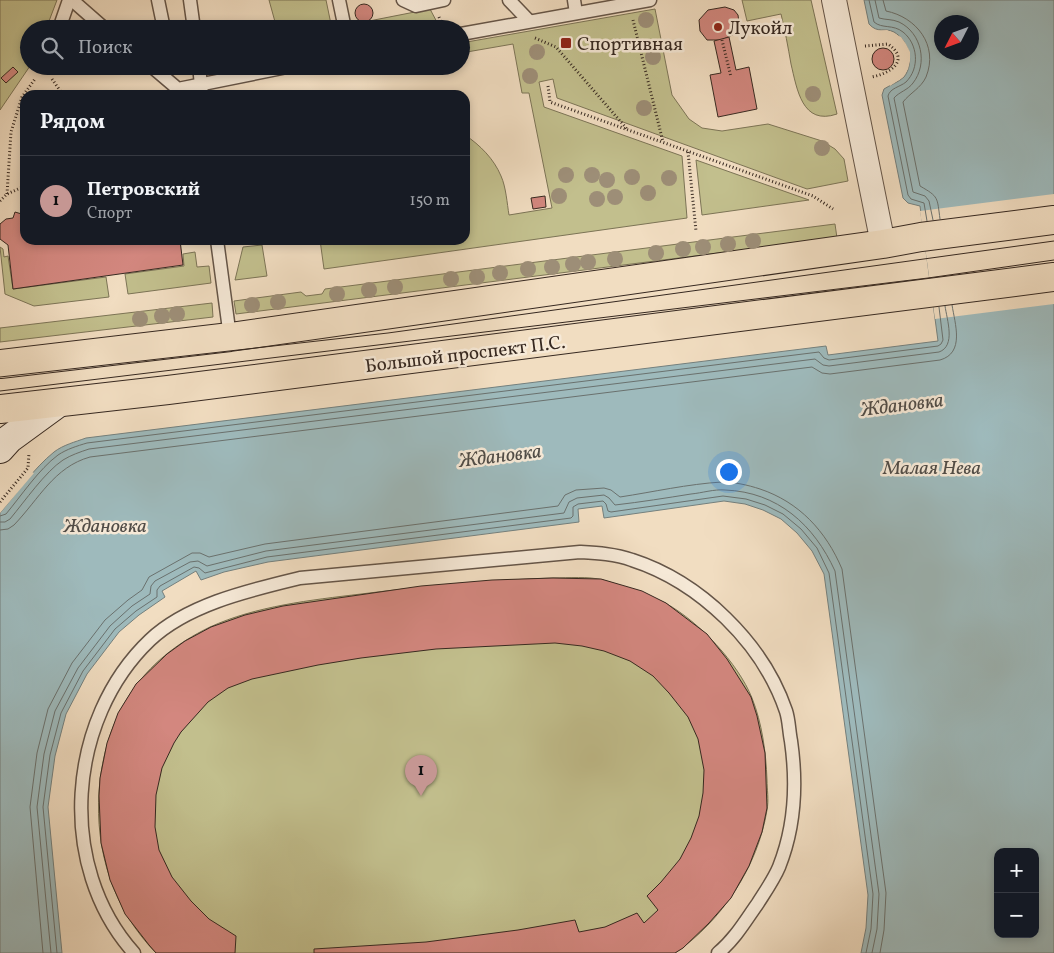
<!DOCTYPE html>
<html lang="ru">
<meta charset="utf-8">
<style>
:root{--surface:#171b24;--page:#242831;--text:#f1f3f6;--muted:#9ea1a6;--line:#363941;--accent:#c59692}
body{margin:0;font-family:Vollkorn,serif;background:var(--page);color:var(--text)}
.controls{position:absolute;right:15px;bottom:15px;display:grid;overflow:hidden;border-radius:10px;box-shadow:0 2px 8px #0003}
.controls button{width:45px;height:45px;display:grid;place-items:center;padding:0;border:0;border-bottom:1px solid var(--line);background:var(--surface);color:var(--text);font:25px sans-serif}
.compass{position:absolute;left:934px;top:15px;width:45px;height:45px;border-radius:50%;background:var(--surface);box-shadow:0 2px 8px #0003;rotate:228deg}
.you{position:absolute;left:728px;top:471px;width:18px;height:18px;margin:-12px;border:4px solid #fff;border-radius:50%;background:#1a73e8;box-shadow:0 0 0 8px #1a73e833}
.badge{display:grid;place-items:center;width:32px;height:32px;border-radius:50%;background:var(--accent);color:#111;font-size:16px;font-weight:700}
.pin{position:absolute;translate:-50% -41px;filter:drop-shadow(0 1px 2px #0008)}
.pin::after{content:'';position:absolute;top:26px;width:18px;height:15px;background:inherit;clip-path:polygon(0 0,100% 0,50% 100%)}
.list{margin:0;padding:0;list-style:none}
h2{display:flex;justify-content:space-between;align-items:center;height:65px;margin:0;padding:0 20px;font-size:21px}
h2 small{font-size:16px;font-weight:400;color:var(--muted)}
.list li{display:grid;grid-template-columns:32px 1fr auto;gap:15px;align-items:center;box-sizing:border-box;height:90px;padding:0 20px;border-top:1px solid var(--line)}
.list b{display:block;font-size:19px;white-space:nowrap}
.list p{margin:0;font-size:16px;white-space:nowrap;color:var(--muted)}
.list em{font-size:16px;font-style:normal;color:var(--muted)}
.icon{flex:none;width:28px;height:28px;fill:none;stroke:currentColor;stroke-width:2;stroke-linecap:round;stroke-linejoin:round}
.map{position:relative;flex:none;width:1054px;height:953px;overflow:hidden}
.search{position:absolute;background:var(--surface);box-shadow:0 2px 8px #0003;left:20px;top:20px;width:450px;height:55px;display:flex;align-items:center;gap:12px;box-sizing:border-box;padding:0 18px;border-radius:28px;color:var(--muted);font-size:19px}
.panel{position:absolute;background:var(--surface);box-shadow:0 2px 8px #0003;left:20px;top:90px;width:450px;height:155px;border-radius:15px}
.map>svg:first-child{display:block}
.green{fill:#c2bf8d;stroke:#7c7456}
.water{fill:#9ebabc;stroke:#74807e;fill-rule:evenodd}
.pier{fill:#f1ddc1}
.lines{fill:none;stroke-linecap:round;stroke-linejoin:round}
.shore{stroke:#6a716e;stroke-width:1}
.building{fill:#d3877f;stroke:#362820}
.service-casing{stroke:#655548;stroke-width:15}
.minor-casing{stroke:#655548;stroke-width:26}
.secondary-casing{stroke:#362820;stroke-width:30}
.primary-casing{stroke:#362820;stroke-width:30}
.path{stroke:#362820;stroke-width:3;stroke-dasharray:1 2.5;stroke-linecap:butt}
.service{stroke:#f6e9d7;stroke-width:12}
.minor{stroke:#f6e9d7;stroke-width:24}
.secondary{stroke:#f6e9d7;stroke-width:28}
.primary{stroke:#f1ddc1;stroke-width:28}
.tram{stroke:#362820;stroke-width:1}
.tree{fill:#9d8e77}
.poi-dot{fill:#8f2418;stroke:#f6e9d7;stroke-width:2}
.labels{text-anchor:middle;stroke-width:5;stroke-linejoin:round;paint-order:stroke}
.poi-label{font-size:19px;fill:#362820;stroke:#f6e9d7;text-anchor:start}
.street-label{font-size:19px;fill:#362820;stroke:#f6e9d7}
.water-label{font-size:20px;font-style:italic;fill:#504c47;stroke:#f6e9d7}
</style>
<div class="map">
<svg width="1054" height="953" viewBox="0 0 1054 953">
<rect width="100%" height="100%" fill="#f1ddc1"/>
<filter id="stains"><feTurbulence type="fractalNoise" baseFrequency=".004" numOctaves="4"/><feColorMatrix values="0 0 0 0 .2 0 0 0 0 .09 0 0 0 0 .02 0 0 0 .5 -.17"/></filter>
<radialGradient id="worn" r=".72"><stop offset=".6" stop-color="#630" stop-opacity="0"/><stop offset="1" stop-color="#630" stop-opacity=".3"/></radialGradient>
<g class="green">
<polygon points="0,0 57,0 46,29 29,29 30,66 0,110"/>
<polygon points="269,0 326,0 332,29 277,29"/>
<path d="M742,0H811L837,114C802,126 797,89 791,64C788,47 785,30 781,14L747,21Z"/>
<polygon points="430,9 439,26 424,29 365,29 364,22"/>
<path d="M655,9L672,95L689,119L702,128L722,131L768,124L822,141L835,149L844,159L848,181L807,189L557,98L553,79L539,82L544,107L682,156L687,218L324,269L320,240H465V135C480,145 494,159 501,176C506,187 507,203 509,215L552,208L529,93H522L513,44L461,53V43Z"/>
<polygon points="696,160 809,200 702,215"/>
<polygon points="835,224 837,238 236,314 234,301 301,292 306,296 322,294 325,289"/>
<polygon points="262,245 267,276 235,280 243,247"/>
<polygon points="0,247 3,249 4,257 8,256 13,289 106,277 109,297 34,306 5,294"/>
<polygon points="195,252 197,267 209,266 211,283 128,294 125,274 184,266 183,254"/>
<polygon points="212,303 213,317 0,342 0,328"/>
<path d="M553,578C569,578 588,576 603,580C615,583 627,589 638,593C647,596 658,599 667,604C699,622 738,663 752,698C762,723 766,752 767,780C767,789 769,800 767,810C758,866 722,921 675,953H156C113,909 95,851 99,791C105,715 141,660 210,627C256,606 311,600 361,594C425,586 489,580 553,578Z"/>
</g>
<path class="water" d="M864,0H1054V953H861L866,928L868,895L824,574L812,551L797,533L781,519L763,510L745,504L724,501L604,518L602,506L578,509L579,522L268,562L224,572L201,580L196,571L162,591L165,597L139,615L119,632L87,674L66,714L55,756L48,807L62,953H0V513C17,493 33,469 54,452C63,445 75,442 86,438L826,346L828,355L938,341L920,206L908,203L903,198L882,95L884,89C890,85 899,82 904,77C915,63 909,41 894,32C884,27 878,34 869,24ZM942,22H972V52H942ZM998,852H1035V934H998Z"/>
<g class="pier">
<polygon points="887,30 901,37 906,44 910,52 910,61 908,69 903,77 890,86 889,83 902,75 906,68 908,61 907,53 899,39 887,33 879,33 878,31"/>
<polygon points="1054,194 1054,304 935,319 920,211"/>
<polygon points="32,472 34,473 0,513 0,510"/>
</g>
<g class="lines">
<g class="shore">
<path d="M869,0L874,22C882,29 893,24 903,32C918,44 920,68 906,82C900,87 890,88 888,96L908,195L911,199L924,203L927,221"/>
<path d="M875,0L879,18C886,20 892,19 899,22C922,33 928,64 913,83C908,90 899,92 894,98L913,192L925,196L929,201L933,220"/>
<path d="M883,0L886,11C916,17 939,45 926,77C921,88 910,93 903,102L920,186C939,197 937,197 940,219"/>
<path d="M0,516L6,514C21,496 39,469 58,455C67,449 77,446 87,443L819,352L824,358L829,360L938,346L941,344L943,340L939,307"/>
<path d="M0,522H5L10,519C25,501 45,472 63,460C71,455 80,452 89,449L815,359L823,365L829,366L939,352C956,346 947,320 945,306"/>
<path d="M0,530L8,529L14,525C39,499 54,467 90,457L812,367L822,373L830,374L940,360C965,353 955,324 952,305"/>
<path d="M43,953L30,807L37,753L48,709L72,663L105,620L128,600L142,590L149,577L192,553H200L209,557L265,544L558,506L565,495L576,490L604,488L611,490L620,497C653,492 688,484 722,482C734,482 748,485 760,489C799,502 826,531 842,569L886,893L884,930L880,953"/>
<path d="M51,953L37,807L44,754L55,711L78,668L110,626L132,606L150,594L151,586L155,581L190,562L198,561L207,566L266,551L564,513L569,502L577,498L604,495L609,498L615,505C641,502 666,498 691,494C702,493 714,489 725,490C778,492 814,525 835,571L879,894L877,929L872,953"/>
<polyline points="57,953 43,807 50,755 61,713 83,671 115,629 136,611 157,597 157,590 160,586 194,567 199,568 205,573 267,557 571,518 573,516 573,507 578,504 603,501 606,504 608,511 611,512 723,496 746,499 765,505 783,514 801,529 817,548 829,573 873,894 871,929 866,953"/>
</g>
</g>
<g class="building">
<circle cx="364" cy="13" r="9"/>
<polygon points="725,7 734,10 738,15 739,23 736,33 722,40 707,40 700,31 699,20 708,10"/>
<polygon points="729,37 736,70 749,67 757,109 718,117 710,75 721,73 714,41"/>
<circle cx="883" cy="59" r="11"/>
<polygon points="13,67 18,72 6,83 1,78"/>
<polygon points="545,196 546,207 533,209 531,198"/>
<polygon points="15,212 25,215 25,240 180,240 183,265 13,289 8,245 0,239 0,224 6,219 13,218"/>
<polygon points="553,578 601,579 642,591 666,603 707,634 727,659 751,697 757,716 765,753 767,808 762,832 749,866 731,898 709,923 683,948 675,953 314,953 314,949 426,942 518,930 575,920 579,932 605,927 637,913 644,923 658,910 647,896 661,882 680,859 691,838 699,816 703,793 704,770 698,739 688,717 669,693 653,676 630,661 604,651 582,646 555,643 436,649 361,658 318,665 252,679 228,688 208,702 181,732 174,743 162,768 156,795 155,827 159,850 172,877 191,901 209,919 236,936 235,953 156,953 149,945 125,914 110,880 101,843 99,796 100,778 107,743 118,713 136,684 167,654 185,641 211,627 245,615 283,606 421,586 492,580"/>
</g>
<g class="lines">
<defs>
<g id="service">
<polyline points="72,0 105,29"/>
<polyline points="158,0 164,29"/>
<polyline points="190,0 194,29"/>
<polyline points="339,0 345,29"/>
<polyline points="403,0 416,6 444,0"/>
<polyline points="509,0 529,21"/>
<polyline points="574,0 576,13"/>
<polyline points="59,29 69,0"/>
<polyline points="461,34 650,0"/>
<polyline points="151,66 178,89 292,66"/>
<polyline points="199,66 202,95"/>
<polyline points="45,67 45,66"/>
<polyline points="217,240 230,337"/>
<path d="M134,953C56,866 67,719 150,640C188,604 251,590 300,578L580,552C597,553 615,554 632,560C700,582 763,643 786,711C789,720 789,731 791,741C797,783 795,827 779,867C774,879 765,892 758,903C746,920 735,939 718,953"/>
</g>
<polyline id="minor" points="834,0 883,244"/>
<polyline id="secondary" points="0,449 9,439 57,404"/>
<g id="primary">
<polyline points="0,364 230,337 883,244 921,237 1054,220"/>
<polyline points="0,409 168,390 1054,277"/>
</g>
</defs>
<use href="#service" class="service-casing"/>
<use href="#minor" class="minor-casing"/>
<use href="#secondary" class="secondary-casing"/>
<use href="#primary" class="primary-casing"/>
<g class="path">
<polyline points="439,17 444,29"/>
<polyline points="633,20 663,142"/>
<polyline points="535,38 556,47 627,129"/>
<polyline points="722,40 731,77"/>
<path d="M865,46L888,44C911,60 890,74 871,77"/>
<polyline points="52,79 63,95"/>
<polyline points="548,86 550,102 813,196 833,209"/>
<polyline points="688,152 696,231"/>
<polyline points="7,194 11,132 22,97 35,79"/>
<polyline points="0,201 7,194 25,186"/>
<polyline points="0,502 28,468 29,453"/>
</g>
<use href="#service" class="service"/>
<use href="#minor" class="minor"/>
<use href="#secondary" class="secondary"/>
<use href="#primary" class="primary"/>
<g class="tram">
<polyline points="0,377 388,333 1054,241"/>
<polyline points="0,391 928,278 1054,260"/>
</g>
</g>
<g class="tree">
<circle cx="646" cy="20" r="8"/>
<circle cx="537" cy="52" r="8"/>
<circle cx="653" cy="57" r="8"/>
<circle cx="530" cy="76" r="8"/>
<circle cx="813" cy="94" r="8"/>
<circle cx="644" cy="108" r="8"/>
<circle cx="822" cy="148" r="8"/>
<circle cx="566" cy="175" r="8"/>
<circle cx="592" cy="175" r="8"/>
<circle cx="632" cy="177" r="8"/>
<circle cx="669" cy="178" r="8"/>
<circle cx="607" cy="180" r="8"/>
<circle cx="648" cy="193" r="8"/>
<circle cx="559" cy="196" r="8"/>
<circle cx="615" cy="197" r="8"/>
<circle cx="597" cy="199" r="8"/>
<circle cx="753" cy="241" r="8"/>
<circle cx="728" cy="244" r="8"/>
<circle cx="703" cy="247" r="8"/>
<circle cx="683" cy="249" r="8"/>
<circle cx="656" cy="253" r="8"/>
<circle cx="615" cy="259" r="8"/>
<circle cx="588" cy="262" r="8"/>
<circle cx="573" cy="264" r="8"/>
<circle cx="552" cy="267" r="8"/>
<circle cx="528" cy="269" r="8"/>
<circle cx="500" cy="273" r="8"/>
<circle cx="477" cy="277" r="8"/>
<circle cx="451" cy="279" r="8"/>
<circle cx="395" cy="287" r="8"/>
<circle cx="369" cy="290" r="8"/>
<circle cx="337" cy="294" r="8"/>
<circle cx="278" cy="302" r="8"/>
<circle cx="252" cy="305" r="8"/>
<circle cx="177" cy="314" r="8"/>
<circle cx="162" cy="316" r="8"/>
<circle cx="140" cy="319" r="8"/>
</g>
<g class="poi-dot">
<circle cx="718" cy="27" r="5"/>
<rect x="560" y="37" width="12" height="12" rx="2.5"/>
</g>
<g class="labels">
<g class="poi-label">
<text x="728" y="34">Лукойл</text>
<text x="577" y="50">Спортивная</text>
</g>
<g class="street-label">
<text transform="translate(465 353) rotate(-7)" y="7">Большой проспект П.С.</text>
</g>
<g class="water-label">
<text transform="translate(902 404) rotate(-7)" y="7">Ждановка</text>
<text transform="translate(500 455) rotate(-7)" y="7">Ждановка</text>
<text x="932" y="474">Малая Нева</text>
<text x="105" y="532">Ждановка</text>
</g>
</g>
<rect width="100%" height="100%" filter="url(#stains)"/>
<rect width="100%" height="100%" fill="url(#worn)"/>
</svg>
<div class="controls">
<button>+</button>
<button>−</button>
</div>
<svg class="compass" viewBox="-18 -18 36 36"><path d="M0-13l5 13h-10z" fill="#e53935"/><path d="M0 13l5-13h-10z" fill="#9ea1a6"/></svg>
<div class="you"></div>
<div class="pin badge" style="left:421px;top:796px">1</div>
<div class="search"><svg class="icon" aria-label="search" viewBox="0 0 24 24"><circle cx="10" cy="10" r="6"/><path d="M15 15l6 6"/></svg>Поиск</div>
<section class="panel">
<h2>Рядом<small></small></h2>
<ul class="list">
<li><span class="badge">1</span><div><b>Петровский</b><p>Спорт</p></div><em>150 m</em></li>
</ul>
</section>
</div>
